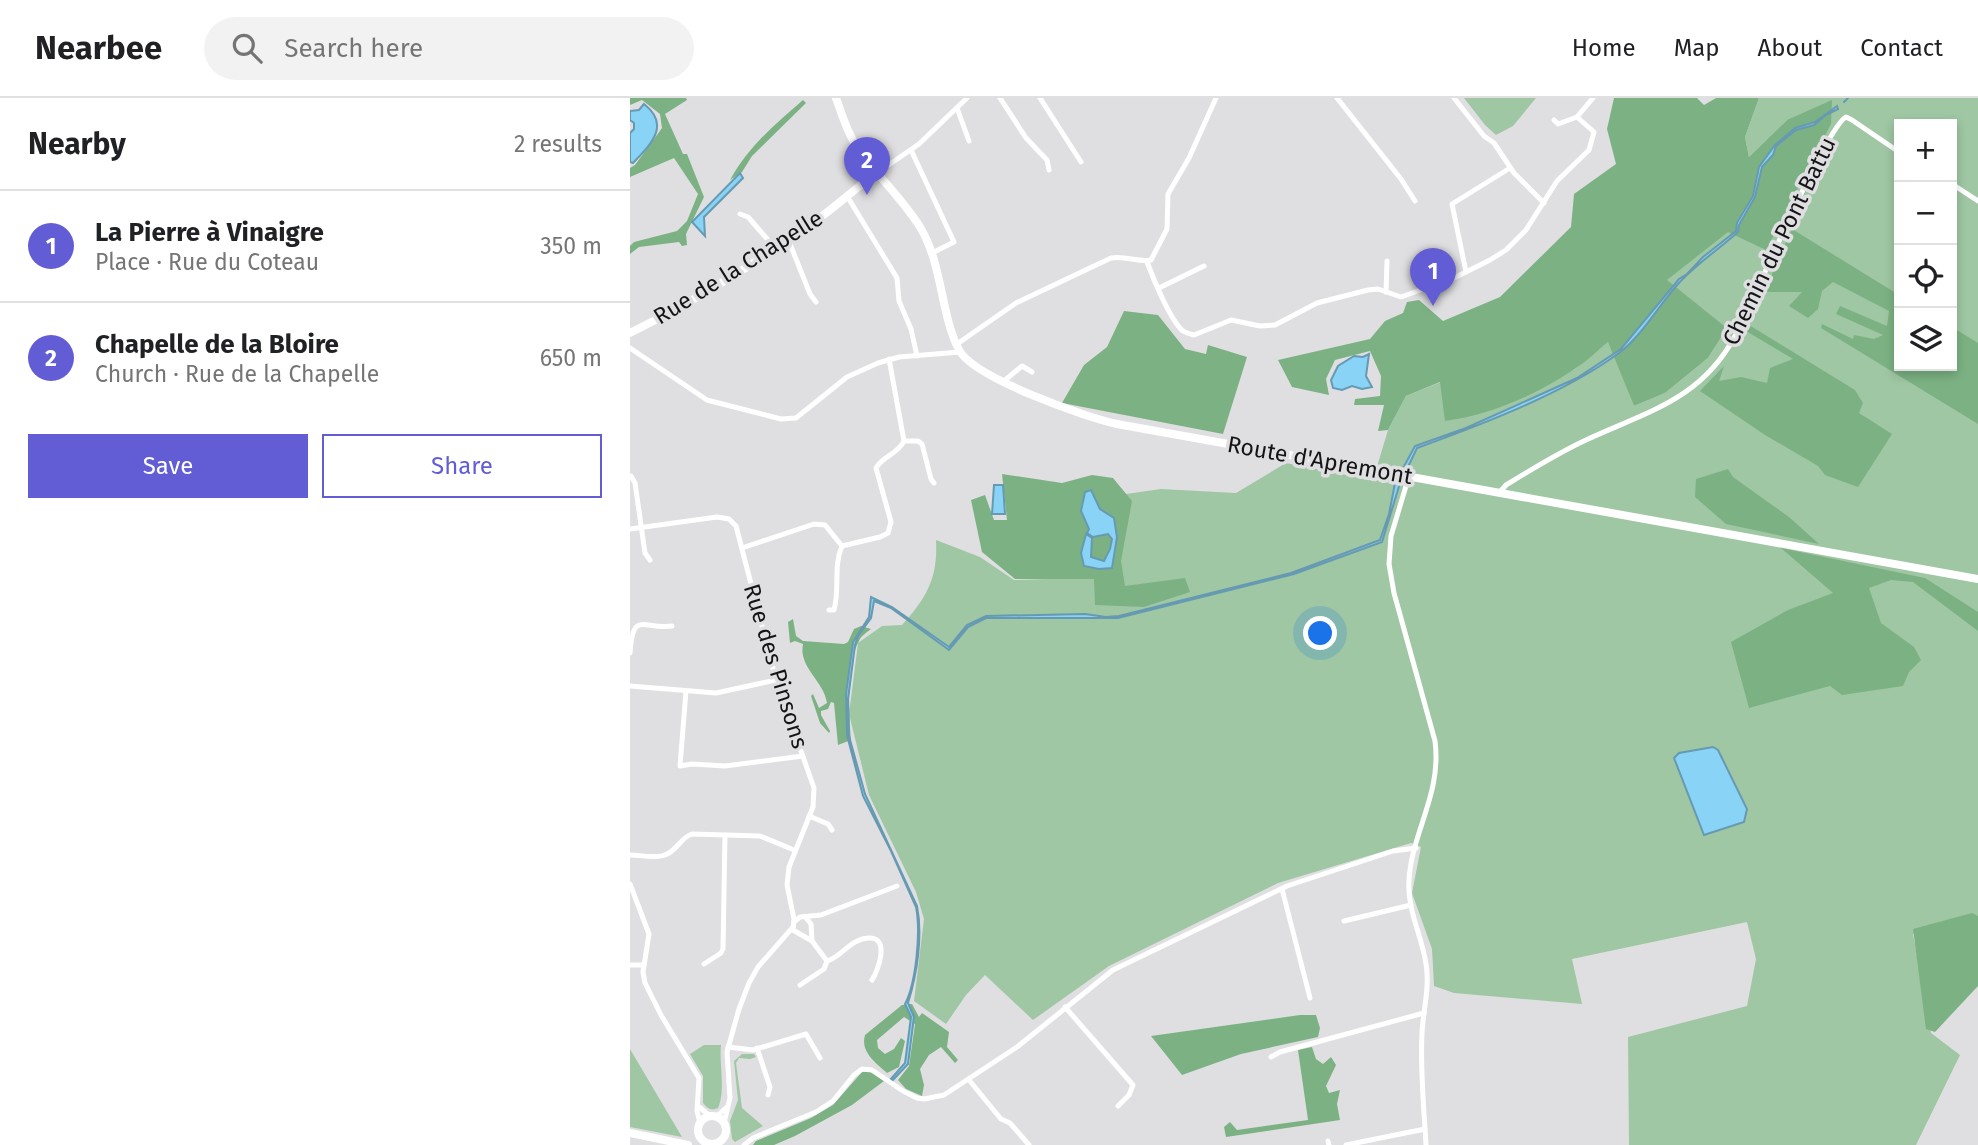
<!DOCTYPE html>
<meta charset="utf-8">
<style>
:root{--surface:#fff;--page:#f2f2f2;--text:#202124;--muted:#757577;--line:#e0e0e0;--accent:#625cd5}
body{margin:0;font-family:"Fira Sans",sans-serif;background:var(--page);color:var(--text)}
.controls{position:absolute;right:21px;top:21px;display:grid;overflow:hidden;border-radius:0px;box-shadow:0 4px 10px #0003}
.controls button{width:63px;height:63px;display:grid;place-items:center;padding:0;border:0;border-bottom:2px solid var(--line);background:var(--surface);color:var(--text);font:35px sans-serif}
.you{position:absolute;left:691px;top:536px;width:24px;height:24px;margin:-18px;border:5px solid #fff;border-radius:50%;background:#1a73e8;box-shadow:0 0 0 10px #1a73e833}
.badge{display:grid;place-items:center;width:46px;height:46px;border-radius:50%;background:var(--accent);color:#fff;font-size:23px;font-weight:700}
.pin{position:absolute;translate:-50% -58px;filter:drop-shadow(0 2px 4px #0008)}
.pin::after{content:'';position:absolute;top:37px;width:24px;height:21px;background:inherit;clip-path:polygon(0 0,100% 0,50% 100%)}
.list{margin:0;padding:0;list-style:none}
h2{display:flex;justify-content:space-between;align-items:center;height:91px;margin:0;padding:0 28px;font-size:30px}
h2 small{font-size:23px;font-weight:400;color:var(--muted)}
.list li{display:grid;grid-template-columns:46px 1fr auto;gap:21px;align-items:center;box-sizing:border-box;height:112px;padding:0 28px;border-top:2px solid var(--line)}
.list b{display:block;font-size:26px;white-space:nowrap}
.list p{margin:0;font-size:23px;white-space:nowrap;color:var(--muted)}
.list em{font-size:23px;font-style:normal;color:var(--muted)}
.actions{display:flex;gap:14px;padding:21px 28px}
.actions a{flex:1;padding:16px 0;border:2px solid var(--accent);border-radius:0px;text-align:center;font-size:24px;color:var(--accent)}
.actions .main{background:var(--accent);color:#fff}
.icon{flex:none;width:38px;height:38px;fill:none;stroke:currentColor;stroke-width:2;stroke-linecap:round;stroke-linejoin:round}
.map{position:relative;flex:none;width:1348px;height:1047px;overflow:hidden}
header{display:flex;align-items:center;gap:42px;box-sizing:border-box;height:98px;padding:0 35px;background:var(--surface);border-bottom:2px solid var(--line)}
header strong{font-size:33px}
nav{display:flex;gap:38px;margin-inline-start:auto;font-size:24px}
.search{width:490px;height:63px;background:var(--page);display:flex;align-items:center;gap:18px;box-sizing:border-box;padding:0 24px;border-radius:38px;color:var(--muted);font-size:26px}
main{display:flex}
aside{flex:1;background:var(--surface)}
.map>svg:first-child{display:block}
.green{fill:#9fc7a3;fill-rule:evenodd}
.forest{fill:#7cb283}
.water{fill:#89d3f6;stroke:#669ab2;stroke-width:2}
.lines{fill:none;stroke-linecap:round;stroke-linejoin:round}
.stream{stroke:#669ab2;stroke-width:2}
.street{stroke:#fff;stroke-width:5}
.secondary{stroke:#fff;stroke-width:8}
.labels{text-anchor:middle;stroke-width:7;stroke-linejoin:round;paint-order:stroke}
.street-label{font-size:23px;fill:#141415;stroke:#dfdfe2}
</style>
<header>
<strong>Nearbee</strong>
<div class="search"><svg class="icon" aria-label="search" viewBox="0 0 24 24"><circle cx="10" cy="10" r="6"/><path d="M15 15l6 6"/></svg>Search here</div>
<nav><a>Home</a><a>Map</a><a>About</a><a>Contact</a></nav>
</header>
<main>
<aside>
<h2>Nearby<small>2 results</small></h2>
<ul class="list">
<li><span class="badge">1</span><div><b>La Pierre à Vinaigre</b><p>Place · Rue du Coteau</p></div><em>350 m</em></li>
<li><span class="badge">2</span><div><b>Chapelle de la Bloire</b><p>Church · Rue de la Chapelle</p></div><em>650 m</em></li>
</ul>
<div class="actions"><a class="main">Save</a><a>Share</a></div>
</aside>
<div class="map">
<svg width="1348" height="1047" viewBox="0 0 1348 1047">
<rect width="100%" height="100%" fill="#dfdfe2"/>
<g class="green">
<polygon points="834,0 906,0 883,28 866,37 855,27"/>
<path d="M1129,0H1348V818L1283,836L1301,935L1330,957L1286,1047H999L998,939L1117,908L1126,861L1117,824L942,861L952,906L824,895L804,888L802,851L782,795L791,749L781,745L648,785L479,868L403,922L355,877L336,897L316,926L284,903L294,821L286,794L239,697L219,616L228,545L252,528L272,527C297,499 308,480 306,442L350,459L384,482L483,479L496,396L531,391L606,395L656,365L743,382L758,332L776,298L811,284L944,272L979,243L1004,308L1035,295L1078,260L1097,230L1036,182L1098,133L1136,151L1157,22L1119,59L1115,39ZM1269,26H1322V268H1269Z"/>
<path d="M74,947H91C89,967 96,993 88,1010C81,1013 78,1011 73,1005V978L60,956Z"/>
<polygon points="0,951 52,1039 0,1029"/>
<polygon points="112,956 124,956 126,959 120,961 109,960 106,965 112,1010 133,1028 105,1044 102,1041 100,1023 108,1002 104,963"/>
</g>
<g class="forest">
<polygon points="0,0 56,0 57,2 35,16 53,56 57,56 74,99 56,136 57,147 52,148 49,144 9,149 0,156 0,148 4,144 47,133 57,123 68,96 44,60 0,79 0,70 5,67 32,30 30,16 12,2 0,7"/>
<path d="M984,0H1067L1074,7L1086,0H1129L1115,39L1119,59L1157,22L1202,2L1201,26L1136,152L1098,134L1037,182L1097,230L1078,260L1035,295L1004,308L978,244C966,254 954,266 940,274C903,298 860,317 815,323L810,284L776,298L758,332L748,333L754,307H724L725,301L750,298L751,278L740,253L705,262L696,281L699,297L662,289L648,262L740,241L755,223L773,215L777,204L789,202L813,223L870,199L941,129L944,96L986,66L977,31Z"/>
<path d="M173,2L176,5L122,58L112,74L100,82C119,48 144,27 173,2Z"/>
<polygon points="1162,131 1269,197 1269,268 1322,268 1322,229 1348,245 1348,326 1191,230 1192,226 1223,241 1224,237 1244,241 1253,237 1206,216 1210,208 1257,228 1259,213 1203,184 1192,193 1188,211 1178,220 1159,208 1172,194 1134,194"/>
<polygon points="494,213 528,217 555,251 576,256 578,247 617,259 593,336 432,305 454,267 477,249"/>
<polygon points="1119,227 1225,292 1233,305 1229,315 1262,336 1228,389 1195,377 1188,368 1135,337 1070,293 1094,268 1089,283 1111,279 1137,285 1140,270 1163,261 1116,233"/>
<polygon points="1098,371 1103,379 1159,419 1189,446 1096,426 1065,399 1066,381"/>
<polygon points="372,376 432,385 462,377 483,380 502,403 491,463 495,488 555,480 560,494 514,509 465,507 464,481 385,481 352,454 341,402 355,397 364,422 377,422"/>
<polygon points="1151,450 1295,480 1348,514 1348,533 1283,484 1261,482 1239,490 1251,525 1284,549 1291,562 1279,574 1273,588 1212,597 1200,588 1119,610 1101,544 1158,512 1203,495"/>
<path d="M163,521L166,538L173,543L214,546L218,544L224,531L231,528L241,531C236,535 231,538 229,543C216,566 219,617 221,642L208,647L204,605L201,604L198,611L191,613V617L200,633L199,635L190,625L181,598L183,596L189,610L197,605C194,583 168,569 173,546L165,543L160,545L158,524Z"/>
<polygon points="1342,815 1348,818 1348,888 1305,934 1296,931 1283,831"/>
<path d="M282,906L289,919L292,915L319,934L317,949L328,962L325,965L311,949L299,957L290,971L294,987L292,998L276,991L268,982L279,968L285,926L274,919L247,942L248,950L255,956L264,951L271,940L275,943L269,969L257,975C246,965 230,954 235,937L272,907Z"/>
<polygon points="670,917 686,917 690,930 688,939 611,956 552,977 521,938"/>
<polygon points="682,949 686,961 693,966 701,959 706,967 696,988 699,995 710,992 707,1006 710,1022 596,1039 594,1029 600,1024 607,1032 678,1022 668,952"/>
<polygon points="239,973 254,983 222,1007 165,1038 144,1047 123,1047 126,1043 181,1020 203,1007 232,974"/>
</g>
<g class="water">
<path d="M14,6C41,27 21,46 3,65L0,64V35L4,31V25L0,22V13L9,12Z"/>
<path d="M1207,8L1208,11L1196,17L1184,27L1166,32L1146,48L1143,57L1132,69L1125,99L1109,127L1108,134C1088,152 1066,166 1048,186C1030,206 1010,240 989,255C933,296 853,326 787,350L776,373L772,372L785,348L836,330L947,280L991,251L1049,181L1057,176L1073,159L1106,133L1107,125L1123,98L1129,69L1145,47L1165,30L1185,24Z"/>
<polygon points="110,75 113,80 74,119 75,138 62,124"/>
<polygon points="739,256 736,278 742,289 732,291 722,288 712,292 703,290 701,282 708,268 724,258 733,259"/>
<path d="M766,380L770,385L752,444L664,476L488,520H356L338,529L319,552L261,510L244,503L241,520L228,538L225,547L218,601L219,638L235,696L287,808C293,838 287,876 278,905L284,919L278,966L262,983L260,982L275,965L281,919L275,906C286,885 291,834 286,809L261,753L233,698L217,637L216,596L223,544L239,519L241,499L262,509L319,549L337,527L356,518L455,516L476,519L489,518L661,475L750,442L759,416Z"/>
<polygon points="364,387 373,387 375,416 362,416"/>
<polygon points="461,392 470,411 484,420 487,439 482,470 469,471 454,468 451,455 456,436 462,440 461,459 474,463 480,451 482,441 478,436 463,439 457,435 459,431 451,413 455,394"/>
<polygon points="1083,649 1088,652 1117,711 1114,724 1074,737 1044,660 1049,655"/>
</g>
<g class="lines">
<polyline class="stream" points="1214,4 1218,0"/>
<g class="street">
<polyline points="370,0 396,40 417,62 419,72"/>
<polyline points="410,0 451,64"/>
<polyline points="707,0 771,81 785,103"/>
<polyline points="824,0 854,38 864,45 884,75 914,105"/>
<polyline points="327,10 339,43"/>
<polyline points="924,22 928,26 947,19"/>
<polyline points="281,52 324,144 302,155"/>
<polyline points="247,75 289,46 337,0"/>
<polyline points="1322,86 1348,103"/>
<polyline points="217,98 267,180 269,203 281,231 287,258"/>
<polyline points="110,116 118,119 145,150"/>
<polyline points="158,141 180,196 186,204"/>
<path d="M517,164C523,180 540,222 553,233C556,235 560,236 564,237L601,222L630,228L645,227L687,205L738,192L748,191L771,199L824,180L860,162L876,152L896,132L927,83L959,52L964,34L947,19L963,0"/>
<polyline points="836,174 822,106 880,70"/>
<polyline points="529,190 574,168"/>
<polyline points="756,194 757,163"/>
<path d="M327,246L386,205L481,160C495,157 508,165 521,162L537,131L538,96L559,60L586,0"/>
<polyline points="0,250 77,302 151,321 166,320 217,279 248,265 269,259 330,254"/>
<polyline points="374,283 392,268 402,274"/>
<polyline points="274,343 288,343 292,346 301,381 304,385"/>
<polyline points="1,378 5,385 15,455 20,462"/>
<path d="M779,378L761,438L759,466L764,495L805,643C812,697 781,735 779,783C777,812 792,838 796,866C800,889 793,913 792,935C790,972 794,1010 796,1047"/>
<path d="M869,395L876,387C902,371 928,355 956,342C1016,314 1071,302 1105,238C1123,205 1196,29 1216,19L1222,22L1269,54"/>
<polyline points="0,431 87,419 99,421 106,428 146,582 184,690 183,709 159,769 157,787 164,821 163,832 182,843"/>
<path d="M112,450L184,426L195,427L212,448L250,439L258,435L261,424L246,370C253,358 268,356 274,343L259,261"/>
<path d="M199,512H204C210,491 203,469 212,448"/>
<path d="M0,555C3,511 13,532 42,528"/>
<polyline points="0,588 86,595 146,582"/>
<polyline points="56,593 50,668 62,666 95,668 173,658"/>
<polyline points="179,718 198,726 202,732"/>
<path d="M0,757C11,757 25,761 35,757C47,753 50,740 62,736L130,738L164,752"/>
<polyline points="0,786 19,836 13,874 15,885 31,917 69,980 67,1013 70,1025"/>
<polyline points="652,791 680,900"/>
<path d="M176,820L181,826L182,843L197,863C211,860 220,840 240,840C260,840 248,873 242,882"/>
<polyline points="714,823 781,807"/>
<polyline points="164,824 170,819 191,817 267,788"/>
<polyline points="74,866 91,855 93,851 95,737"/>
<polyline points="0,867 14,867"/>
<polyline points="170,887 194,871 197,863"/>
<polyline points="435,909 503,987 499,997 488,1008"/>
<polyline points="98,949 123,952 176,936 190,960"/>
<polyline points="127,950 140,989 138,997"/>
<polyline points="641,959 650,954 794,915"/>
<polyline points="339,982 371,1021 380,1025 399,1047"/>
<polyline points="68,1008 80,1018"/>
<polyline points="86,1019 97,1009"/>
<polyline points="94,1025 100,1000 97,954 109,911 119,885 128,869 163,829"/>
<polyline points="698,1043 699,1047"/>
<polyline points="114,1047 123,1040 186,1014 203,1003 224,977 232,971 242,972 273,993 287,1000 294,1001 314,997 387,949 483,872 657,788 763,753 786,750"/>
<polyline points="716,1047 795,1031"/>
</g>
<g class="secondary">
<path d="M206,0C212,16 217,35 227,49C246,77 272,100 290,129C313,167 310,215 329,252C344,280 455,319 487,326L1348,481"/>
<path d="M0,235C67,202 132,162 192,118C211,104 228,88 247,75"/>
<circle cx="82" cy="1032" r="14"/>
<polyline points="0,1035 58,1047"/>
</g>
</g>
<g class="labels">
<g class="street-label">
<text transform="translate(1149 143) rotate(-64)" y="8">Chemin du Pont Battu</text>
<text transform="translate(108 169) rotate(-32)" y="8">Rue de la Chapelle</text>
<text transform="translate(690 362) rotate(10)" y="8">Route d'Apremont</text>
<text transform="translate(146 568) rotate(73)" y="8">Rue des Pinsons</text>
</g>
</g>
</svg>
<div class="controls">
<button>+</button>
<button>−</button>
<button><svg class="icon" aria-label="locate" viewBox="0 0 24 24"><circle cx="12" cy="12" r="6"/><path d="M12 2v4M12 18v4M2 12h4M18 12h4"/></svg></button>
<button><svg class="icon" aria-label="layers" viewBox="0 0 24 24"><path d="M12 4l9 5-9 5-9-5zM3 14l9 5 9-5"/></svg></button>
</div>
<div class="you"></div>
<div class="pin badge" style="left:803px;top:208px">1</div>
<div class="pin badge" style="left:237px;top:97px">2</div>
</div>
</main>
